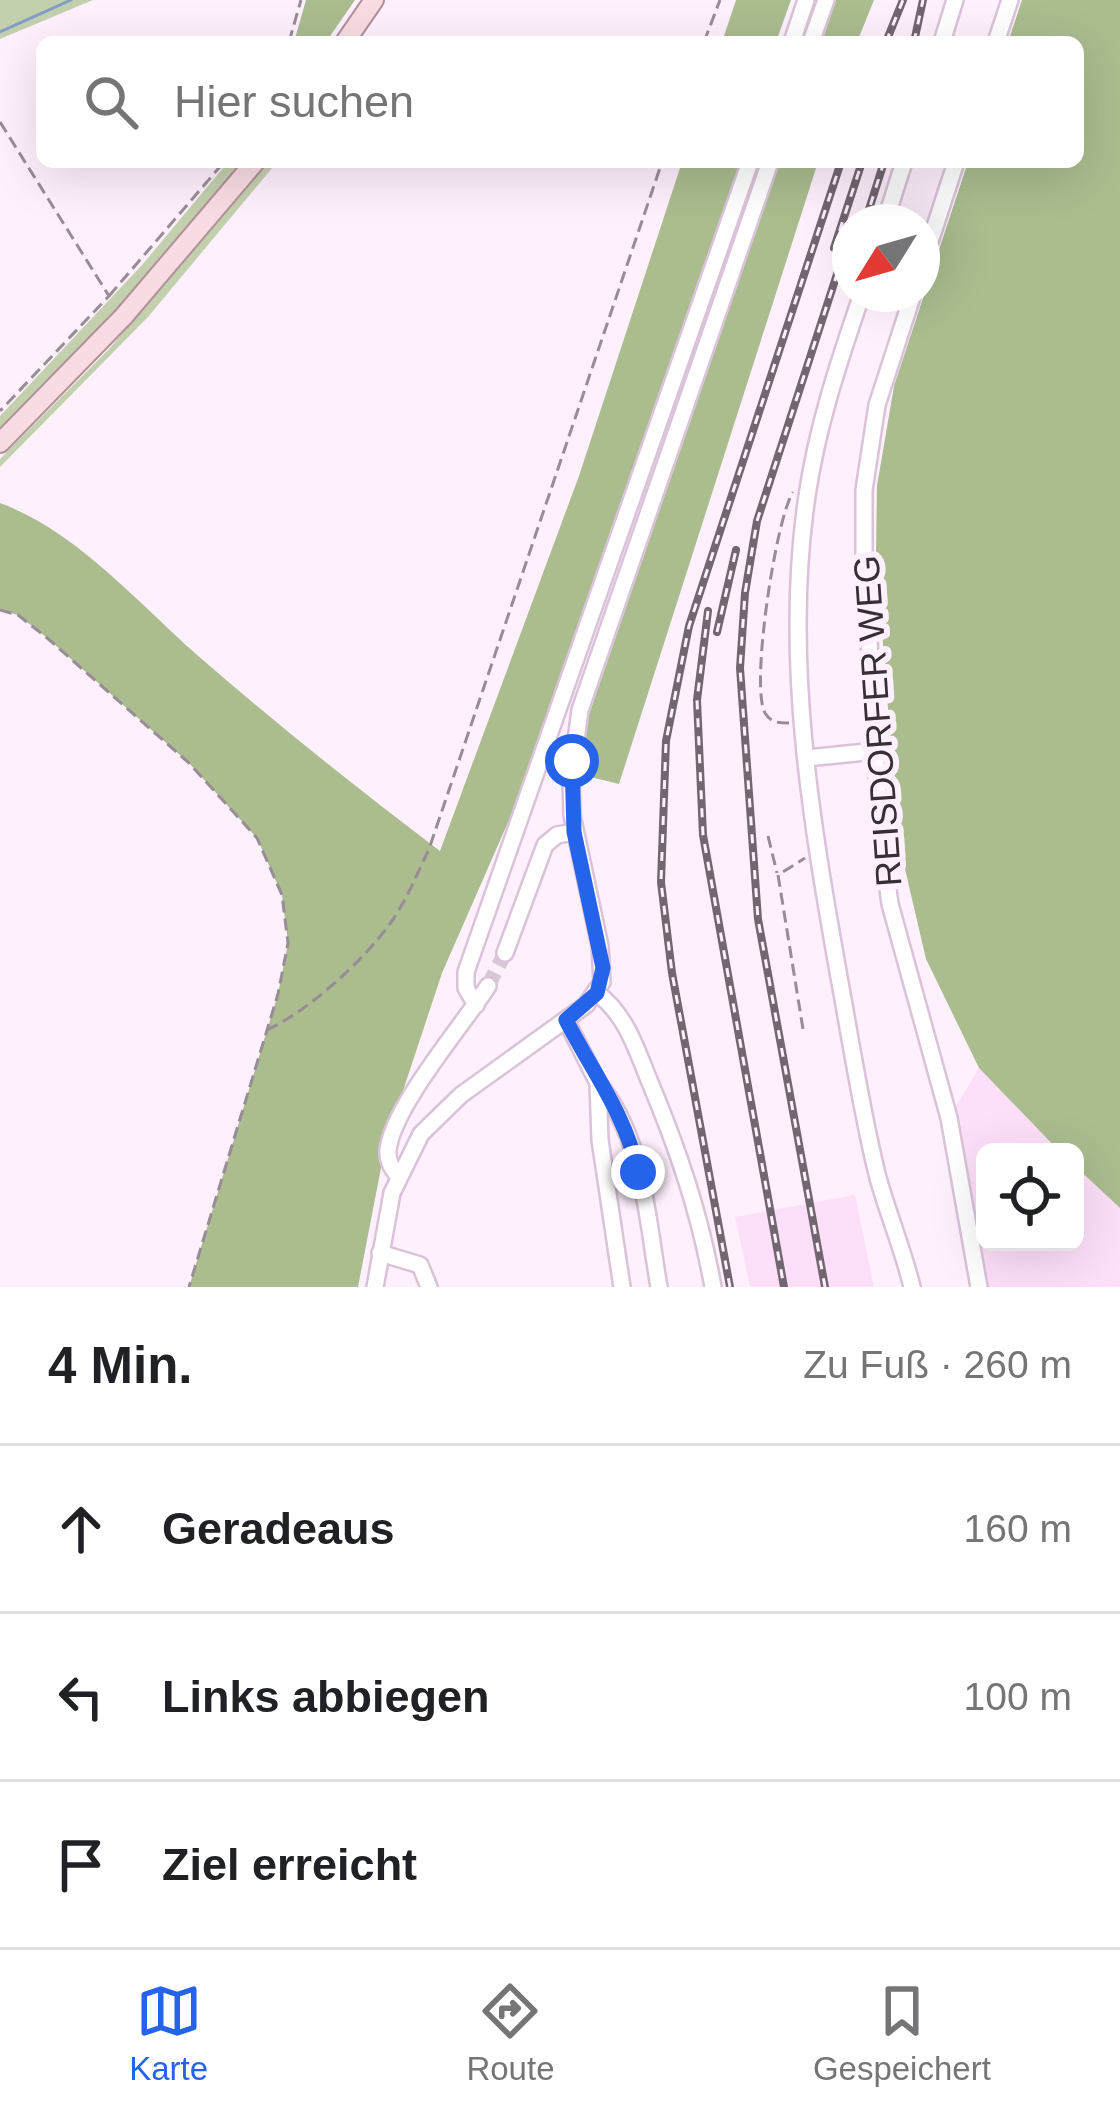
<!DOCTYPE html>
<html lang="de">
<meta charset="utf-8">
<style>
:root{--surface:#fff;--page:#f2f2f2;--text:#202124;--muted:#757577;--line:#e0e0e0;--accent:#2563eb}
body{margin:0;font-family:Arial,sans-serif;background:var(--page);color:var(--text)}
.controls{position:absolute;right:36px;bottom:36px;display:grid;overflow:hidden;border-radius:18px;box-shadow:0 12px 48px #0002}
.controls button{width:108px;height:108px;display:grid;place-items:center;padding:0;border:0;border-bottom:3px solid var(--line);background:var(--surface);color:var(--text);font:60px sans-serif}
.compass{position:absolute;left:832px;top:204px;width:108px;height:108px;border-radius:50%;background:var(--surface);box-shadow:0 12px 48px #0002;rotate:233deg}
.stop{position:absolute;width:36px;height:36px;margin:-27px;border:9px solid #2563eb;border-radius:50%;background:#fff}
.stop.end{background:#2563eb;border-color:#fff;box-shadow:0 3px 12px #0008}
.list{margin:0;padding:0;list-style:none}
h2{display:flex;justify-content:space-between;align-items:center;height:156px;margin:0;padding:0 48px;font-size:51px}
h2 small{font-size:39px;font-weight:400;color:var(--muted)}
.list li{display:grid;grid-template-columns:78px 1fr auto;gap:36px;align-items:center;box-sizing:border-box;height:168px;padding:0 48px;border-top:3px solid var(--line)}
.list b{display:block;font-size:45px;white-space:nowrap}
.list em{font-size:39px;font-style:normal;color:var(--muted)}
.icon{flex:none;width:66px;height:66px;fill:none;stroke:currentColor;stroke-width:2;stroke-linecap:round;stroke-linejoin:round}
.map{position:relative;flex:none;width:1120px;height:1287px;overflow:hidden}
.search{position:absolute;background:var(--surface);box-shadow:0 12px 48px #0002;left:36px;right:36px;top:36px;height:132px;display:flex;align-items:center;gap:30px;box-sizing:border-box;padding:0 42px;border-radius:18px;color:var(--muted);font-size:45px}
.sheet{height:660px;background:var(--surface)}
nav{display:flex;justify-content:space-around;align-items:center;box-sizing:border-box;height:168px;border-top:3px solid var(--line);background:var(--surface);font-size:33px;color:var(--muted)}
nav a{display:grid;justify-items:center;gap:6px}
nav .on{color:var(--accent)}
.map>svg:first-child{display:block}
.built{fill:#fddffa}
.green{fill:#c3d0ae}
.forest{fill:#abbc8f}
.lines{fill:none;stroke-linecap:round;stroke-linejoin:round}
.stream{stroke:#839dc4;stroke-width:3}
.minor-tunnel{stroke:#d6c9d5;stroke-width:15;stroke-dasharray:15 8;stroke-linecap:butt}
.minor-casing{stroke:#dac3d8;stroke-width:20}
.major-casing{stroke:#b29099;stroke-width:22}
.path{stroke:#988c97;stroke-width:3;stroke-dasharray:12 6;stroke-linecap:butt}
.minor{stroke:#fff;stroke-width:15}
.major{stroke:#f9dce2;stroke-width:18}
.rail-casing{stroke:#726771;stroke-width:8}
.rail{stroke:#fef0fd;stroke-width:3;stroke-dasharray:9;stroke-linecap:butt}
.route{stroke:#2563eb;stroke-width:15}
.labels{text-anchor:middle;stroke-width:12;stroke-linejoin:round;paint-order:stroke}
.street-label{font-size:36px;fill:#372e36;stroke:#fef0fd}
</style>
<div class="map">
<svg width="1120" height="1287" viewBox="0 0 1120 1287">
<rect width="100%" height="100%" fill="#fef0fd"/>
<g class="built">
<polygon points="979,1068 1060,1152 985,1152 985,1242 1075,1242 1075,1166 1120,1208 1120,1287 979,1287 949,1118"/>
<polygon points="855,1195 874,1287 750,1287 735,1217"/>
</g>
<g class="green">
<polygon points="0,0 93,0 0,39"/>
<polygon points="228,162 242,162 120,305 0,429 0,416 142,265"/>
<polygon points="268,162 277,162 148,317 0,467 0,459 109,349"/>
</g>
<g class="forest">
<polygon points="306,0 355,0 326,42 294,42"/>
<polygon points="736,0 791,0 776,42 722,42"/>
<polygon points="836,0 874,0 857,42 822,42"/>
<polygon points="1022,0 1120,0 1120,1208 1075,1166 1075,1152 1060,1152 979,1068 926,959 898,839 876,552 877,486 894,386 968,162 1078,162 1078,42 1008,42"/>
<path d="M682,162H740L534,763L442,973L386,1142L358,1287H189L278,994L288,943L282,895L257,838L189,763L46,637L18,615L0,610V503C76,531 136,601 196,654C275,723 357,788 440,851L579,476Z"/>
<polygon points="780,162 818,162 619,784 578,774 585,726"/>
</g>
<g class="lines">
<polyline class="stream" points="0,32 71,0"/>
<polyline class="minor-tunnel" points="488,986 505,953"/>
<defs>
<g id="minor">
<polyline points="792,42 806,0"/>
<polyline points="811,42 826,0"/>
<polyline points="942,42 955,0"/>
<polyline points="996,42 1010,0"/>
<polyline points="885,222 904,162"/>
<polyline points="922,266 956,162"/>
<path d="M862,294C839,361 817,427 807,496C783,656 811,820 839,977C851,1042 861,1109 877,1174C887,1212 903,1249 912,1287"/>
<polyline points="913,294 877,405 864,490 864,554 880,830 890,904 949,1118 979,1287"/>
<polyline points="807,758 876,751"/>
<polyline points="505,953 545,845 557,835 574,832"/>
<path d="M597,993C626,1015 636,1048 649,1080C678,1149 700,1214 713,1287"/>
<polyline points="476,1005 466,988 466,972 750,162"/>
<polyline points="566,1020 598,1083 600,1140 622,1287"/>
<path d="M598,1083C644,1138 647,1219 659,1287"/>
<path d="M398,1176C392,1168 387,1161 388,1150C393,1106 463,1025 488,986"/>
<polyline points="380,1253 420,1265 429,1287"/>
<polyline points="375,1287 392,1193 421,1134 461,1095 586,1005 602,982 600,946 572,815 571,779 580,710 770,162"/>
</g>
<g id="major">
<polyline points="345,42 374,0"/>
<polyline points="0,443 124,316 255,162"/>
</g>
</defs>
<use href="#minor" class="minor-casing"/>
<use href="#major" class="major-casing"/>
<g class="path">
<polyline points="289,42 301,0"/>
<polyline points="704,42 720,0"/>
<polyline points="0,122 109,296 0,411"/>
<polyline points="109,296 224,162"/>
<polyline points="0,610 18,615 46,637 189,763 257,838 282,895 288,943 278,994 189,1287"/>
<path d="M789,723C779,723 771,723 765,713C750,686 776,518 793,492"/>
<polyline points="768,836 777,873"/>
<polyline points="803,1029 778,875 805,858"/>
<path d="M267,1030C308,1011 362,962 389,925C406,902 417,874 429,849L662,162"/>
</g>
<use href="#minor" class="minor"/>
<use href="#major" class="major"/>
<defs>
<g id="rail">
<polyline points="886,42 903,0"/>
<polyline points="914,42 923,0"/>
<polyline points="865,222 884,162"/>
<polyline points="834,248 862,162"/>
<polyline points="708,611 697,700 703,835 784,1287"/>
<polyline points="717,632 736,550"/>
<polyline points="730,1287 672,973 661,882 666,741 689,626 841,162"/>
<polyline points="825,1287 758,919 740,668 745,593 757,521 850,234"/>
</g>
</defs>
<use href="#rail" class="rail-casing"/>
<use href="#rail" class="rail"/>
</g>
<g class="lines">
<path class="route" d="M572,761L574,832L603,968L597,993L566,1020C592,1071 626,1115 638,1172"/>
</g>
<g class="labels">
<g class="street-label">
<text transform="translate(877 721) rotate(-94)" y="13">REISDORFER WEG</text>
</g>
</g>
</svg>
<div class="controls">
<button><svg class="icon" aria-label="locate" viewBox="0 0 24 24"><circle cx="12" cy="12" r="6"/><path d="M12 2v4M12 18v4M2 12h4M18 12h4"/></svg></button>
</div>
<svg class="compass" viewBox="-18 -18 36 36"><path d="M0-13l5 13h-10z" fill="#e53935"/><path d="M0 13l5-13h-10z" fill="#757577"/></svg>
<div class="stop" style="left:572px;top:761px"></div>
<div class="stop end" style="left:638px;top:1172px"></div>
<div class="search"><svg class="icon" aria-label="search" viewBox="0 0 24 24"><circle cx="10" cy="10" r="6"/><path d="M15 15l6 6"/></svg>Hier suchen</div>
</div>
<section class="sheet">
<h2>4 Min.<small>Zu Fuß · 260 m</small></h2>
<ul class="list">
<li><svg class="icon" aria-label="ahead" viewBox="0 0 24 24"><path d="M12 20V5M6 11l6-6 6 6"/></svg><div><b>Geradeaus</b></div><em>160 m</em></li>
<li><svg class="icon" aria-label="left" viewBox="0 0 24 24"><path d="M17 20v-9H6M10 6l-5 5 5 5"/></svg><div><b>Links abbiegen</b></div><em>100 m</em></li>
<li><svg class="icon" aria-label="arrive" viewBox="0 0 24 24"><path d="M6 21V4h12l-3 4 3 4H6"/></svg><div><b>Ziel erreicht</b></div></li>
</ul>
</section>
<nav>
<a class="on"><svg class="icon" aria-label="map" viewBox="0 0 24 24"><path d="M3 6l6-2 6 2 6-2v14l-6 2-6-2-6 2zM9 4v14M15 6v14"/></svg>Karte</a>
<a><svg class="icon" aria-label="directions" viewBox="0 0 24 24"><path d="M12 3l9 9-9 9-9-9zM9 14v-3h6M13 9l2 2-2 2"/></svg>Route</a>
<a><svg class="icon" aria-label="saved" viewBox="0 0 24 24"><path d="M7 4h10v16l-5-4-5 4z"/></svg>Gespeichert</a>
</nav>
